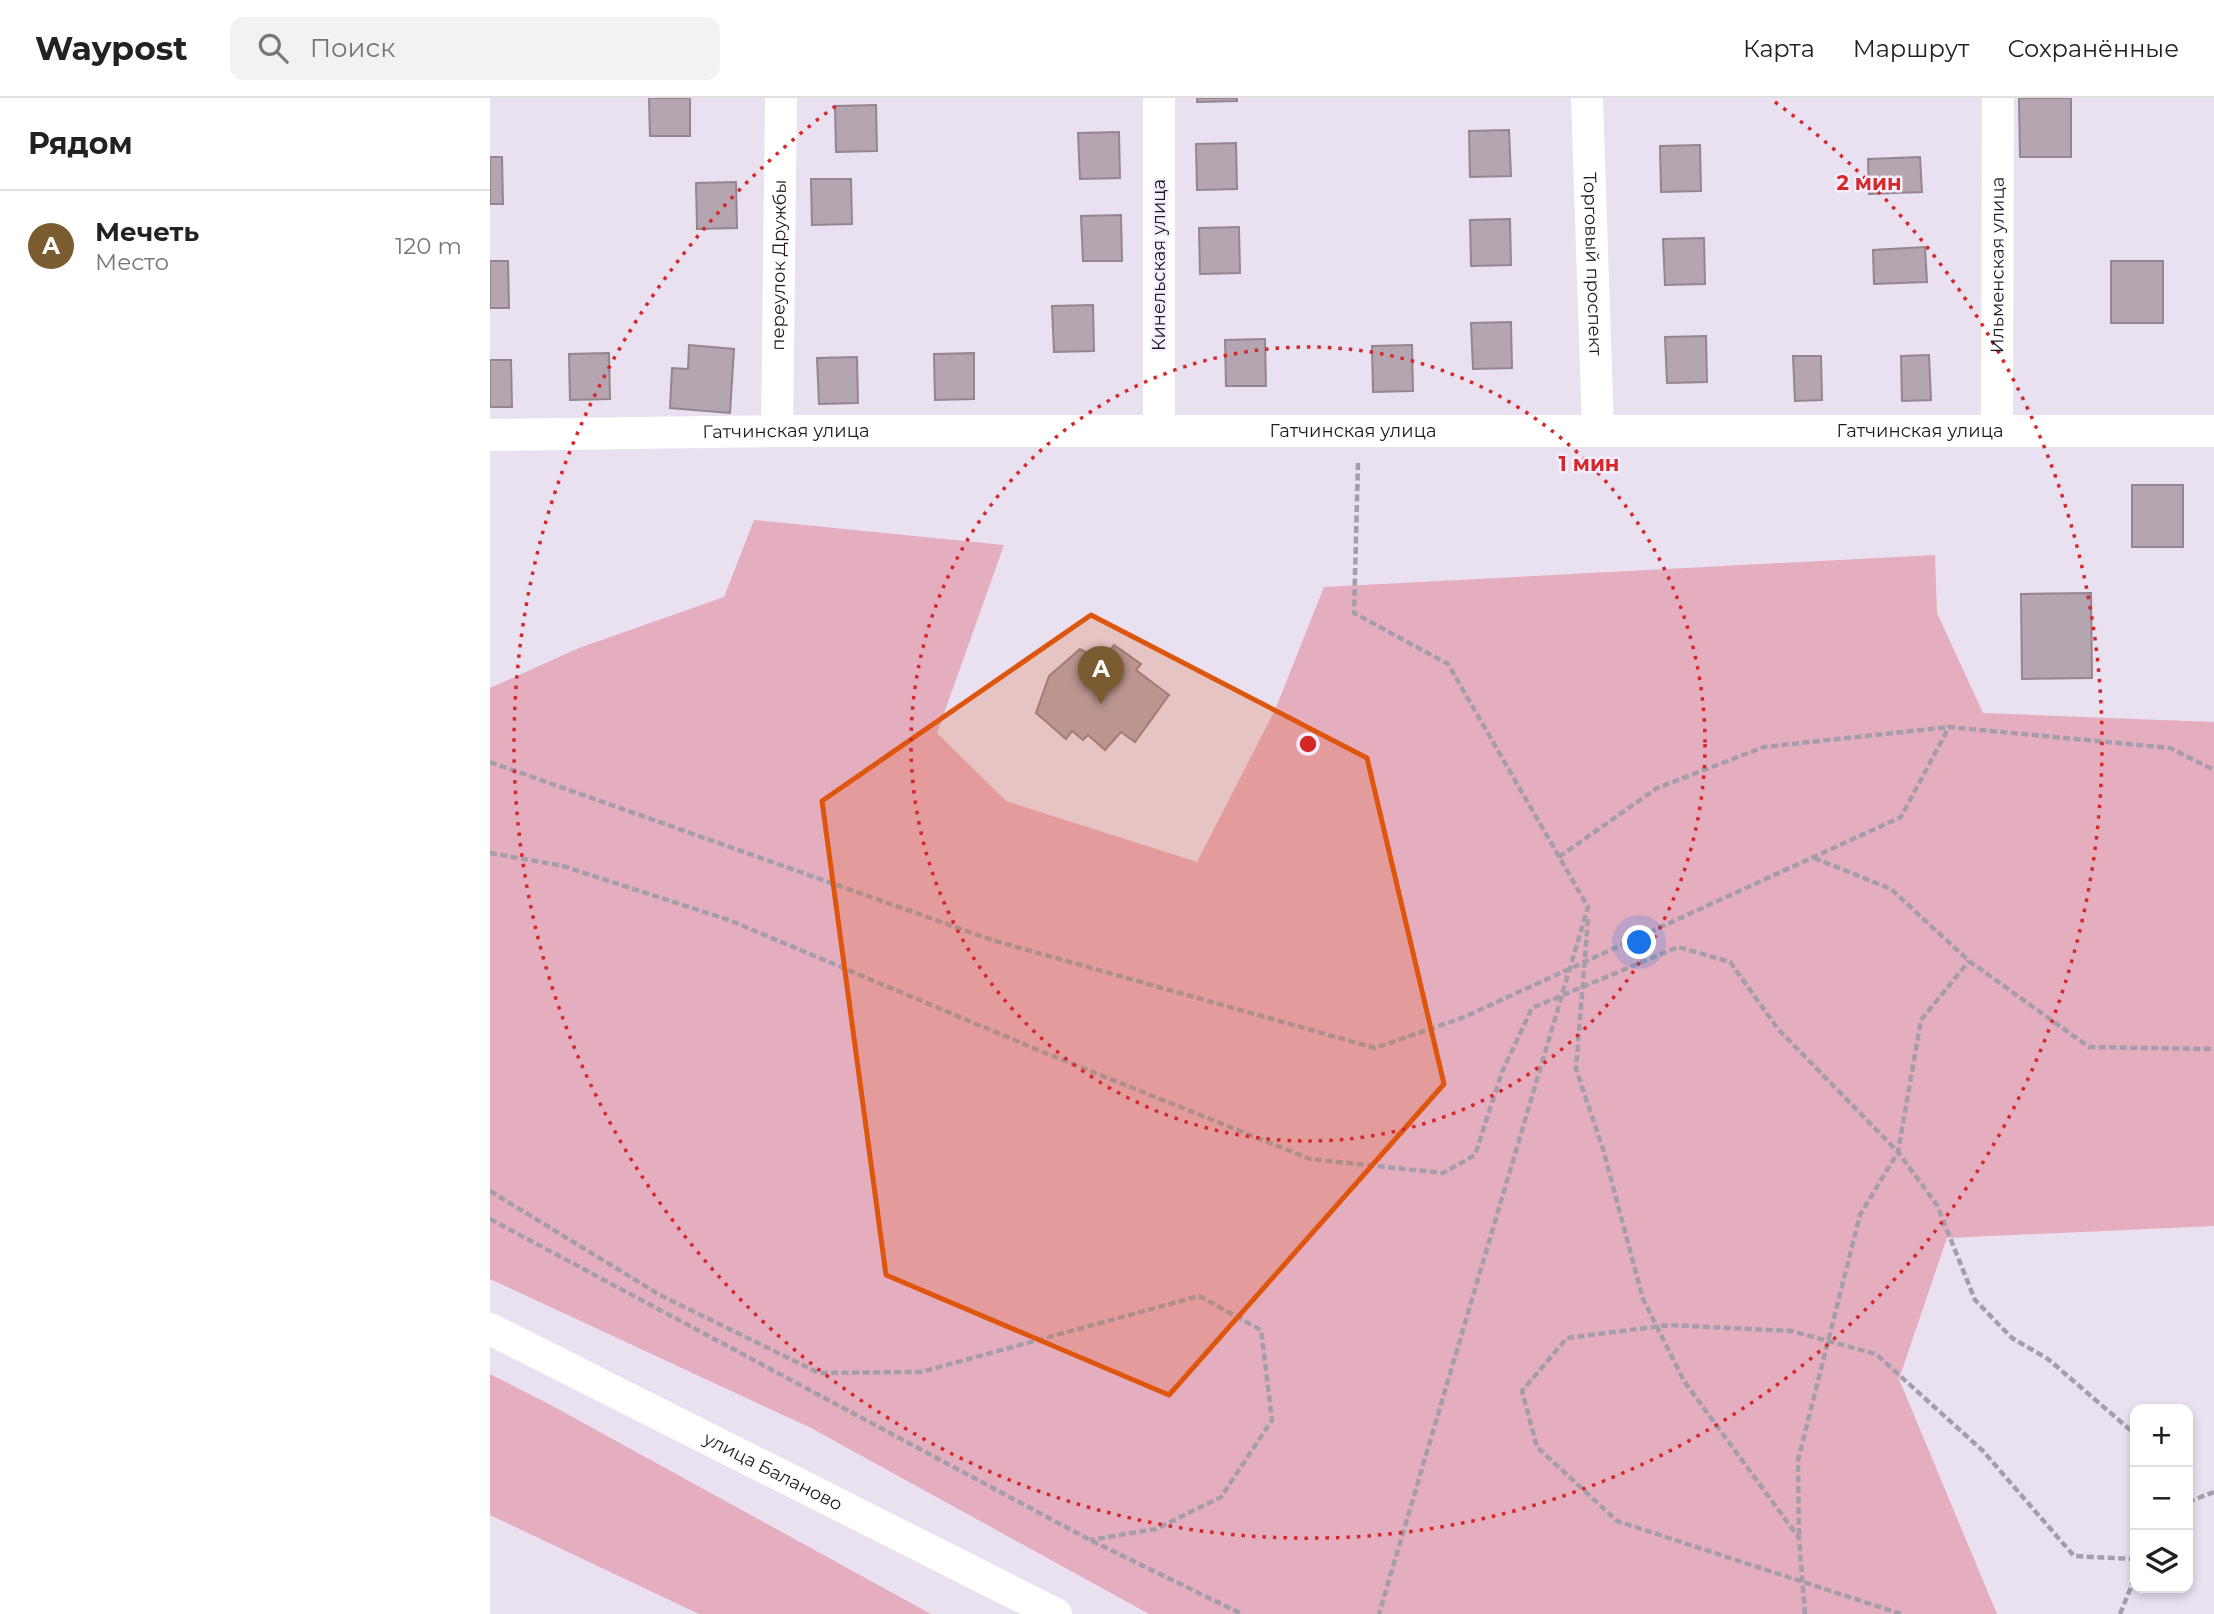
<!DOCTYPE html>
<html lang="ru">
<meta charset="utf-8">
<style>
:root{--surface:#fff;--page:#f2f2f2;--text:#222;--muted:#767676;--line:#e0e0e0;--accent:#7a5c30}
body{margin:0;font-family:Montserrat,sans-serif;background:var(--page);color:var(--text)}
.controls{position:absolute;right:21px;bottom:21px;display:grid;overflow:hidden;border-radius:14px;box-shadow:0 4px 10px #0003}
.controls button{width:63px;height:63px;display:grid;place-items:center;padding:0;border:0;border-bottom:2px solid var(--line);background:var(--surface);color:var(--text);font:35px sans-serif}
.you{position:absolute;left:1150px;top:845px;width:24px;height:24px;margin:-18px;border:5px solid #fff;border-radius:50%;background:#1a73e8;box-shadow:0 0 0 10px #1a73e833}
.badge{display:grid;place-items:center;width:46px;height:46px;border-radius:50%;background:var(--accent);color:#fff;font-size:23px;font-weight:700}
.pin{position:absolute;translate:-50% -58px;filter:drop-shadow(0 2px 4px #0008)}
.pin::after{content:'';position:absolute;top:37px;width:24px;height:21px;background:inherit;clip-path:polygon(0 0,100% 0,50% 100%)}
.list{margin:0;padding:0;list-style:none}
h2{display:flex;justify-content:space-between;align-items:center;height:91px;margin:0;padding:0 28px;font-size:30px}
h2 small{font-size:23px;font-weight:400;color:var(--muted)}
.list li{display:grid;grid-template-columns:46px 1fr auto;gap:21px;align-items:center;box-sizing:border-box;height:112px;padding:0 28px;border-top:2px solid var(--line)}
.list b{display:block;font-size:26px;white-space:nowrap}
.list p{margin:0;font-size:23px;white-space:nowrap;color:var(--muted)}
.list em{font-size:23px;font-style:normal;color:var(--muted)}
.icon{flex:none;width:38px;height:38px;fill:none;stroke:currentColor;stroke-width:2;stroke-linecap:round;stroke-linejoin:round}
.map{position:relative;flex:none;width:1724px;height:1516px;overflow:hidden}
header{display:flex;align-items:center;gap:42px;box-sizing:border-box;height:98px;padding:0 35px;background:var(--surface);border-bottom:2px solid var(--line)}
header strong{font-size:33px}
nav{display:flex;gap:38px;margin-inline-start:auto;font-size:24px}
.search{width:490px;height:63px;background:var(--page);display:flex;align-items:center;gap:18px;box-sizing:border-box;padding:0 24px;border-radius:14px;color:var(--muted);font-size:26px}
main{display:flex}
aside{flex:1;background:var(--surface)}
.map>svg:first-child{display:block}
.green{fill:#e5aebe}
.building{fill:#b4a5b0;stroke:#948590;stroke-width:2}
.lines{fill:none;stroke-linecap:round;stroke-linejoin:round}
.path{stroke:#a59eaa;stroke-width:4.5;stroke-dasharray:7 3.5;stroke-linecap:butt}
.minor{stroke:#fff;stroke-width:32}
.marked{fill:#de560d;fill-opacity:0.2;stroke:#de560d;stroke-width:5;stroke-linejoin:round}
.ring{fill:none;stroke:#d62828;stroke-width:3.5;stroke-dasharray:3.5 7}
.labels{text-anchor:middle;stroke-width:5;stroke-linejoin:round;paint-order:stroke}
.street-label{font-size:18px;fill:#1d1a20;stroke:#f6edfe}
.centre{fill:#d62828;stroke:#f6edfe;stroke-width:3.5}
.ring-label{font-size:21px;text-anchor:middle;font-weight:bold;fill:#d62828;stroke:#f6edfe;stroke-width:5;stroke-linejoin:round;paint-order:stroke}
</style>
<header>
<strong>Waypost</strong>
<div class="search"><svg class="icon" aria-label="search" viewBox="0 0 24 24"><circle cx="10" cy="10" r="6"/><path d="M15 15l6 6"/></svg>Поиск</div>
<nav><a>Карта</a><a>Маршрут</a><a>Сохранённые</a></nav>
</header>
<main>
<aside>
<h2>Рядом<small></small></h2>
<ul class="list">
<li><span class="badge">A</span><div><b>Мечеть</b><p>Место</p></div><em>120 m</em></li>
</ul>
</aside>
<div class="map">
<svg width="1724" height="1516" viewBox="0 0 1724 1516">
<rect width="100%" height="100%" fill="#e9e0f0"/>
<g class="green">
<polygon points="264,422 514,447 447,635 516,703 707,764 785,612 834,489 1445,457 1447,515 1493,615 1724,624 1724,1128 1457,1140 1409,1281 1507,1516 659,1516 321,1330 0,1181 0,590 89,550 234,499"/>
<polygon points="0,1276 57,1305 441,1516 209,1516 0,1417"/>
</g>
<g class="building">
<polygon points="159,0 200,0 200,38 160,38"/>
<polygon points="707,0 747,0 747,3 707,4"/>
<polygon points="1529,0 1581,0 1581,59 1530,59"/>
<polygon points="386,7 387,53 346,54 345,8"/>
<polygon points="1019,32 1021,78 980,79 979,33"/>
<polygon points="629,34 630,80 590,81 588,35"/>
<polygon points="746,45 747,91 707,92 706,46"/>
<polygon points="1210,47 1211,93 1171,94 1170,48"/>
<polygon points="0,59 12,59 13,106 0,106"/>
<polygon points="1430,59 1432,94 1379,96 1378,61"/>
<polygon points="321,81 361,81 362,126 322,127"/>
<polygon points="246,84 247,130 207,131 206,85"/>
<polygon points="631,117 632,163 593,163 591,118"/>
<polygon points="1020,121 1021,167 981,168 980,122"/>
<polygon points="749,129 750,175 710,176 709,130"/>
<polygon points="1214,140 1215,186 1175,187 1173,141"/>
<polygon points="1435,149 1437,184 1384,186 1383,152"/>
<polygon points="0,163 18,163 19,210 0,210"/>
<rect x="1621" y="163" width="52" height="62"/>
<polygon points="603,207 604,253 564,254 562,208"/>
<polygon points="1021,224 1022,270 983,271 981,225"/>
<polygon points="1216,238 1217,284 1177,285 1175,239"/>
<polygon points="775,241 776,288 736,288 735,242"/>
<polygon points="199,247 244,251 240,315 180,310 182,270 198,271"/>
<polygon points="922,247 923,293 883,294 882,248"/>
<polygon points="119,255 120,301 80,302 79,256"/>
<polygon points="484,255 484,301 445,302 444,256"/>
<polygon points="1439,257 1441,302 1412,303 1411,258"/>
<polygon points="1303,258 1331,258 1332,302 1305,303"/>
<polygon points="367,259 368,305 329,306 327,260"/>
<polygon points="0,262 21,262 22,309 0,309"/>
<rect x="1642" y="387" width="51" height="62"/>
<polygon points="1601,495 1602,580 1532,581 1531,496"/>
<polygon points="624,547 651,566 646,572 679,597 645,644 631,634 615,652 598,637 593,642 582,633 576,641 546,615 559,578 590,551 611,563"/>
</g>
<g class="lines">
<g class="path">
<polyline points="868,365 864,515 958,566 1098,809 889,1516"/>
<polyline points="0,664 502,842 885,950 972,920 1411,719 1459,629 1680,650 1724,672"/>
<polyline points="0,755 73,768 239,822 553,954 820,1061 953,1075 985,1057 1012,974 1042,910 1188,849 1240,864 1288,931 1408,1054 1447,1107 1485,1202 1522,1240 1558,1261 1645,1336"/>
<polyline points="1069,759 1167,690 1274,649 1459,629"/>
<polyline points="1324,760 1401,791 1479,863 1599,949 1724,951"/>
<polyline points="1098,821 1086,971 1113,1051 1153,1201 1194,1283 1309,1440 1315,1516"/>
<polyline points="0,1093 170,1197 329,1275 431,1274 709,1198 771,1232 782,1322 731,1399 666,1431 600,1442"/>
<polyline points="0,1121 600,1442 752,1516"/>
<polyline points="1698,1404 1724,1394"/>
<polyline points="1309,1437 1308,1362 1370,1117 1408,1054 1431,922 1479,863"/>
<polyline points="1411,1516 1127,1423 1047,1349 1032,1293 1077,1240 1179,1227 1301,1233 1386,1256 1493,1353 1584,1458 1645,1461"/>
<polyline points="1630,1516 1645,1479"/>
</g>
<g class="minor">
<path id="s1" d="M1097,0L1108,333"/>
<path id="s2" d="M287,333L291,0"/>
<polyline points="669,333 669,0"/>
<path id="s3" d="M1507,333L1508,0"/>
<path id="s4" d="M0,337L287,333H1724"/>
<path id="s5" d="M0,1231L566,1516"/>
</g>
</g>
<path class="marked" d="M601,517L877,660L954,986L679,1297L396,1177L332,703Z"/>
<g class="ring">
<circle cx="818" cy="646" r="397"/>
<path d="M1285 4A794 794 0 1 1 351 4"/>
</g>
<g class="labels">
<g class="street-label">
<text dy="6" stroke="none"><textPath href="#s2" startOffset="166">переулок Дружбы</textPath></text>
<text transform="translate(669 167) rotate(-90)" y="6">Кинельская улица</text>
<text dy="6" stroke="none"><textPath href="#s1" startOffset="166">Торговый проспект</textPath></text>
<text dy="6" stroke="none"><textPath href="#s3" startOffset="166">Ильменская улица</textPath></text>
<text dy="6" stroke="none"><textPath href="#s4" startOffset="296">Гатчинская улица</textPath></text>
<text dy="6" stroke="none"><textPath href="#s4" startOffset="863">Гатчинская улица</textPath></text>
<text dy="6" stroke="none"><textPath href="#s4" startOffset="1430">Гатчинская улица</textPath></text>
<text dy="6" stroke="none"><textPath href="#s5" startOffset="317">улица Баланово</textPath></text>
</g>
</g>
<circle cx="818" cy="646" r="10" class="centre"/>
<g class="ring-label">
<text x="1379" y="92">2 мин</text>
<text x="1099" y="373">1 мин</text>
</g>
</svg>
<div class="controls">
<button>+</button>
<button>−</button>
<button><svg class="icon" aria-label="layers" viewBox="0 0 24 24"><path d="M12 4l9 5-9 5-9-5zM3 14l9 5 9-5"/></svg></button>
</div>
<div class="you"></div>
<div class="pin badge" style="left:611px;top:606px">A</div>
</div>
</main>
